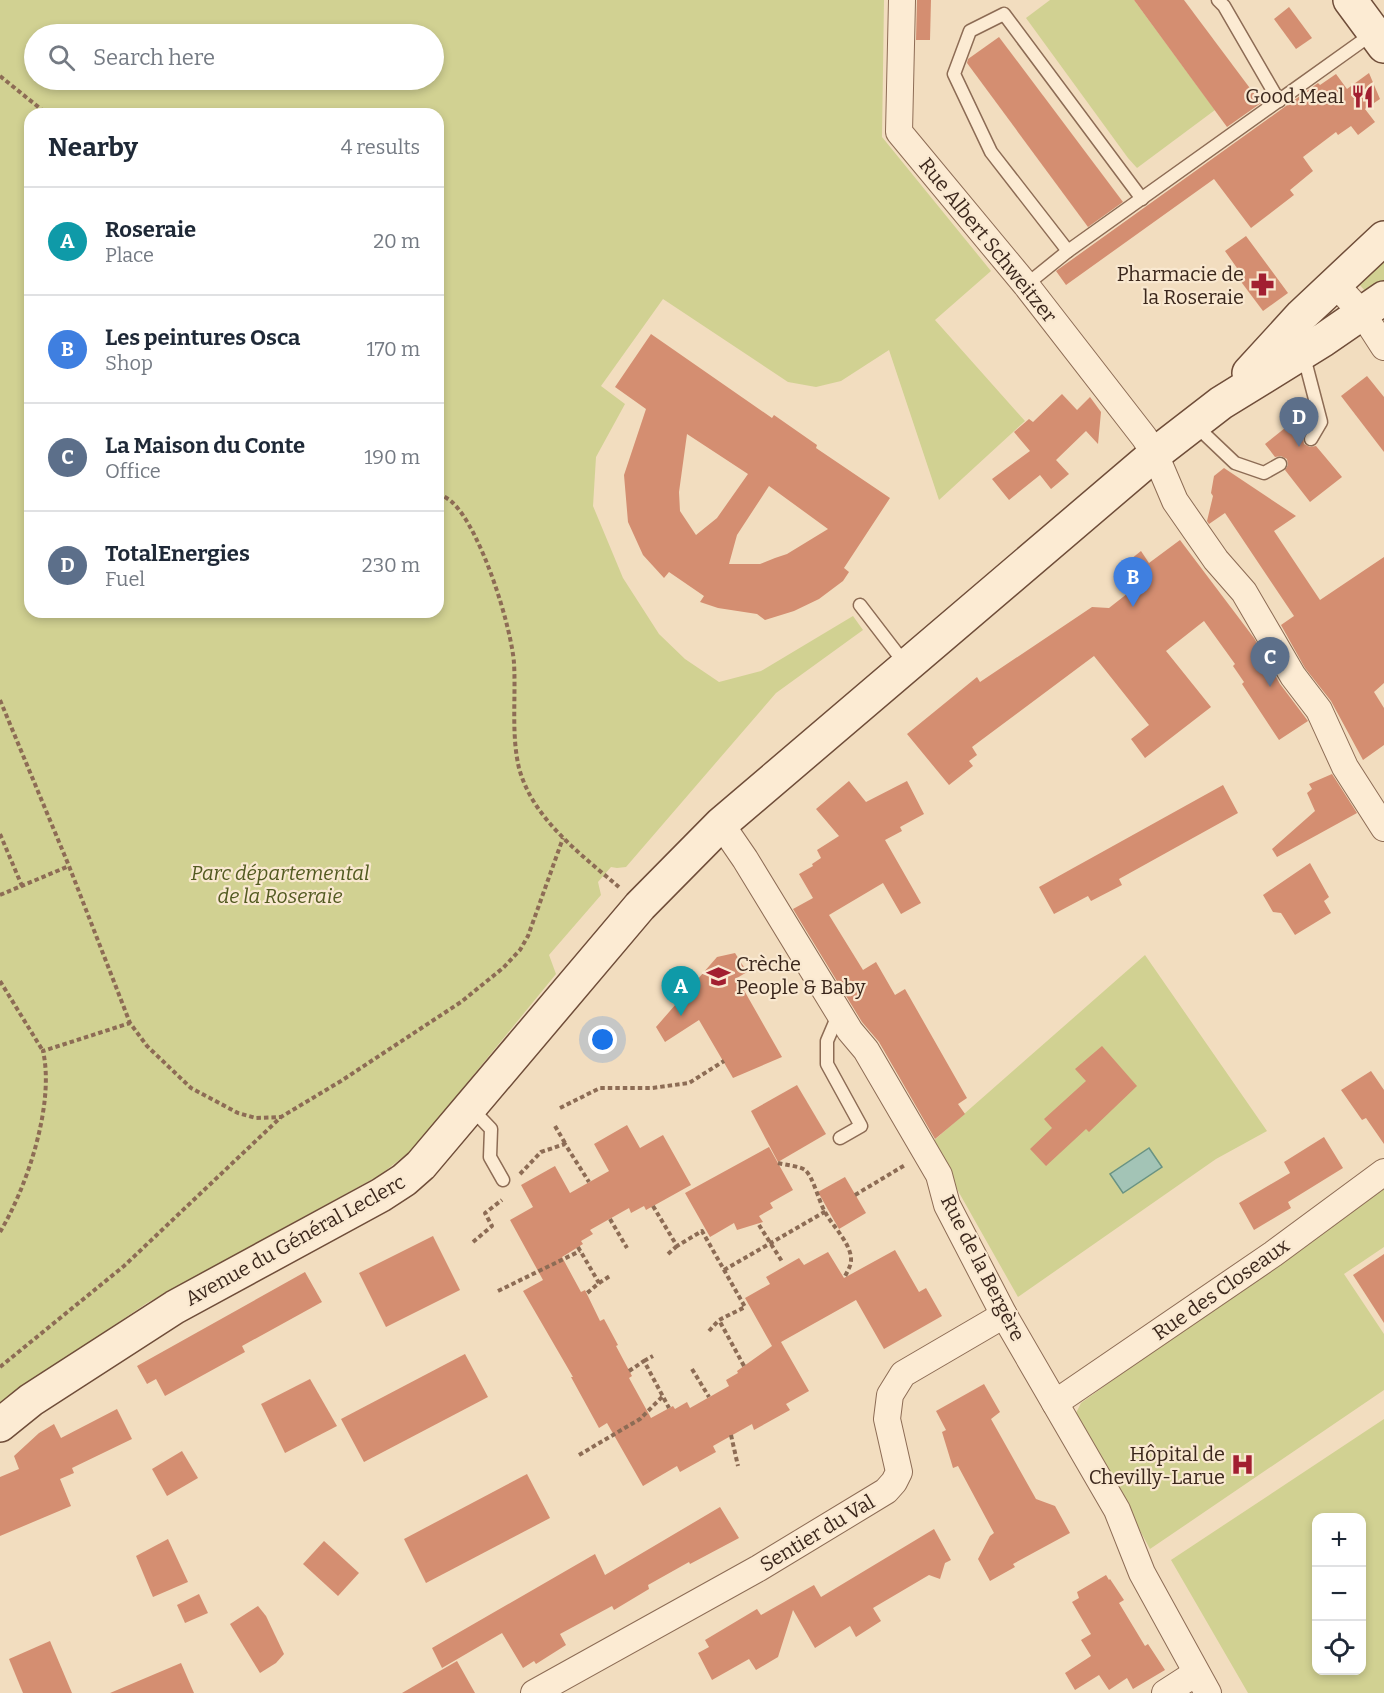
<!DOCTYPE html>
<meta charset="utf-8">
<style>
:root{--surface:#fff;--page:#f2f2f3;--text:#1f2937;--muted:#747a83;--line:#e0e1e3;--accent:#a21f31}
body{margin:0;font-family:Bitter,serif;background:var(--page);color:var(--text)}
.controls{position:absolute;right:18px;bottom:18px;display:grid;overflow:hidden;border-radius:12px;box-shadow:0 3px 9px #0003}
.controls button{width:54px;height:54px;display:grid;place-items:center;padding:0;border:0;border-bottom:2px solid var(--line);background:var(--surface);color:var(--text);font:30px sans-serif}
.you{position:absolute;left:603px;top:1040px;width:21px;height:21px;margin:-15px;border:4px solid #fff;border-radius:50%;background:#1a73e8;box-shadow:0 0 0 9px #1a73e833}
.badge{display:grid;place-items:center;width:39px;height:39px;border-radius:50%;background:var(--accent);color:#fff;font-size:20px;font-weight:700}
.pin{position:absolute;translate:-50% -50px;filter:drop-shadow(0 2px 3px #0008)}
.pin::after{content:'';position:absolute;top:32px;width:21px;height:18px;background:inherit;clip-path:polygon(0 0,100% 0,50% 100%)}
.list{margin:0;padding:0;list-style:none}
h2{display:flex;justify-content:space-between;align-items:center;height:78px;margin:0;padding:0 24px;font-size:26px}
h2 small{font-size:20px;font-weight:400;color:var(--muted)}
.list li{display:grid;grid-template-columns:39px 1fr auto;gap:18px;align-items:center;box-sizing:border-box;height:108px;padding:0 24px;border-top:2px solid var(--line)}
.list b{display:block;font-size:22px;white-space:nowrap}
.list p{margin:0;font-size:20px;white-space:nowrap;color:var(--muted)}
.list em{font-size:20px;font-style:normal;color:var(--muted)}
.icon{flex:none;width:33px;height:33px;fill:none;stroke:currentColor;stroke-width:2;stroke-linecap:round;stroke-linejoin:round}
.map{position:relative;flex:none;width:1384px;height:1693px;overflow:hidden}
.search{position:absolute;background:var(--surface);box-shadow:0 3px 9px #0003;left:24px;top:24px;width:420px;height:66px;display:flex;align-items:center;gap:15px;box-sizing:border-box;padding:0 21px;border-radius:33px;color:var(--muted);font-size:22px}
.panel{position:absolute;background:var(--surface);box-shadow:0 3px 9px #0003;left:24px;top:108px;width:420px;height:510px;border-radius:18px}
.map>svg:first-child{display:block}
.green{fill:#d1d192;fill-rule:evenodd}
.water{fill:#a3c4b6;stroke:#699383;stroke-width:1.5}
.building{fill:#d48e71;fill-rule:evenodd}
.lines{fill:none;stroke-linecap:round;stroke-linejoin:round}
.lane-casing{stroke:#8d6c55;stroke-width:15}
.street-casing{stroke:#8d6c55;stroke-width:28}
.secondary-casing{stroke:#6f4d39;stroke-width:36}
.path{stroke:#8d6c55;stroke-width:4;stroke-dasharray:4.5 3;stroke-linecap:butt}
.lane{stroke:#fcebd3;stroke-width:12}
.street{stroke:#fcebd3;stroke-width:26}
.secondary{stroke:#fcebd3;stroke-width:33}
.labels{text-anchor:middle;stroke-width:4.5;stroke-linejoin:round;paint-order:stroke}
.poi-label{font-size:20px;fill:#3b271c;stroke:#f9e8d0;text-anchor:end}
.street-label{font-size:20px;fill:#3b271c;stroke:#f9e8d0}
.park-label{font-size:20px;font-style:italic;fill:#525a20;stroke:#f9e8d0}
</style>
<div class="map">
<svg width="1384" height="1693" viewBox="0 0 1384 1693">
<rect width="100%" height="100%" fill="#f2ddbf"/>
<g class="green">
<path d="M0,0H884L882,137L991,271L935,320L1025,421L939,500L889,350L841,381L816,387L788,382L663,299L601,386L625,404L596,457L593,506L623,578L659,634L685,659L719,682L761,671L853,616L863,630L776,693L626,867L617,868L611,867L598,882L601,895L549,955L556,974L413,1149L380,1175L147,1303L11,1395L0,1405ZM34,34H434V80H34ZM30,114H438V612H30Z"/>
<polygon points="1050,0 1134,0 1215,110 1137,168 1128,158 1026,18"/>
<polygon points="1384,259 1384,281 1366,292 1358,283"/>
<polygon points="1145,955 1267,1131 1216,1159 1018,1297 931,1143"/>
<polygon points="1384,1184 1384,1247 1344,1274 1384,1334 1384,1390 1150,1549 1076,1413 1081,1403"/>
<path d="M1384,1419V1693H1248L1171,1560ZM1316,1518H1362V1670H1316Z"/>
</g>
<polygon class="water" points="1149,1148 1162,1167 1123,1193 1110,1174"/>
<g class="building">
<polygon points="917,0 931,0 930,40 916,40"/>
<polygon points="1134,0 1184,0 1261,103 1227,127"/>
<polygon points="1289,7 1312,38 1296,49 1274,19"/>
<polygon points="999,37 1123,202 1088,227 967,63 968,59"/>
<polygon points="1369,73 1380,99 1365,109 1375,122 1358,135 1351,126 1338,135 1336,132 1303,157 1313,171 1290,190 1294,195 1251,228 1214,179 1066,285 1056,271 1318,83 1320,85 1336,74 1347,89"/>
<polygon points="1246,236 1288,293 1263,311 1233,271 1237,268 1225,251"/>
<path d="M651,334L772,418L774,415L817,445L816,448L890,498L844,568L849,572L843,581L819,599L794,611L765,620L757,614L718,608L700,602L704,596L669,572L664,578L643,555L628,522L624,475L646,409L615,387ZM687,434L748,474L717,518L696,535L680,511L679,492ZM769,486L828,529L787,554L775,558L760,564H729L737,535Z"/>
<polygon points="1367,376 1384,397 1384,452 1341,396"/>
<polygon points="1062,394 1077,410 1090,397 1101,412 1098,444 1086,431 1056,460 1069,474 1051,489 1040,475 1009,500 992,479 1030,451 1014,432 1029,419 1033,422"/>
<polygon points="1295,420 1305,433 1303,438 1304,444 1310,447 1316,446 1342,477 1310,502 1285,470 1288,465 1287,459 1281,456 1275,457 1265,444"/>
<polygon points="1224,468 1296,516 1274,531 1320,600 1384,557 1384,683 1374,692 1384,708 1384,745 1363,760 1331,701 1305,668 1281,625 1294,616 1225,513 1209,524 1207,521 1213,496 1211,493 1214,476"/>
<polygon points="1180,540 1254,638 1280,684 1308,721 1279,740 1242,684 1244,682 1233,666 1235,664 1204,621 1166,651 1211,707 1145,758 1131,739 1149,725 1094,656 972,747 977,755 969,761 973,766 949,785 907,734 977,677 980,682 1092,607 1109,608 1137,586 1121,567 1141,551 1149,563"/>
<polygon points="1332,774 1357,813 1277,857 1272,849 1315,811 1307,793 1312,789 1309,784"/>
<polygon points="849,781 866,802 907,781 924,814 900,827 902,831 885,840 921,903 901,914 883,883 829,915 863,970 876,962 895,995 905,989 967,1098 958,1104 965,1114 935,1139 879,1042 862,1022 793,909 813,898 799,874 813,866 812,864 821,858 817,850 839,836 816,809"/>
<polygon points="1223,785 1238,813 1119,879 1122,885 1091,901 1088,896 1054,914 1039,887"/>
<polygon points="1310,863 1329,897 1324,901 1331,913 1295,935 1281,913 1273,912 1263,895"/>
<polygon points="735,953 747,972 737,978 782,1057 733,1078 699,1020 665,1042 656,1027 717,957"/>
<polygon points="1102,1046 1137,1086 1089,1132 1086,1129 1046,1166 1030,1149 1052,1128 1044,1119 1086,1081 1075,1069"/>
<polygon points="1371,1071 1384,1090 1384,1144 1366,1118 1362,1120 1341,1090"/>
<polygon points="797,1085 826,1134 778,1162 751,1111"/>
<polygon points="627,1125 640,1148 663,1135 691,1185 646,1210 644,1206 631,1213 629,1208 590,1230 593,1234 581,1241 583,1244 562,1257 581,1292 585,1290 600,1321 604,1319 618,1345 616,1346 632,1376 629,1378 651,1418 673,1406 675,1409 687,1402 690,1408 729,1386 726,1380 738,1373 737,1371 772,1346 745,1298 770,1284 766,1277 799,1258 804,1265 828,1252 844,1278 895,1250 919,1292 926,1288 942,1316 884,1349 856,1300 781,1342 809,1391 786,1404 790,1410 754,1430 752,1424 713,1446 716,1452 680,1472 677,1466 643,1486 607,1423 599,1428 571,1377 573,1377 523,1291 543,1280 510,1220 533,1207 521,1185 555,1166 570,1193 609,1171 594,1144"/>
<polygon points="1324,1137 1343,1168 1288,1202 1291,1208 1254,1230 1239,1203 1290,1173 1284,1162"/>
<polygon points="769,1147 793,1190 770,1203 773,1208 759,1216 763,1222 737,1230 734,1223 710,1237 685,1193"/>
<polygon points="845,1177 866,1213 839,1229 818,1192"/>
<polygon points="433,1236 460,1290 386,1327 359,1273"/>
<polygon points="1384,1254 1384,1323 1353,1275"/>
<polygon points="305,1272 322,1302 242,1346 245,1352 165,1396 156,1379 147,1384 137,1366"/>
<polygon points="465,1354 488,1397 364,1462 341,1419"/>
<polygon points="310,1379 337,1426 285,1453 261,1404"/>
<polygon points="984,1384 1000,1412 991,1419 1036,1499 1055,1506 1070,1533 1013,1564 1015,1567 990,1581 978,1559 990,1536 994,1533 958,1466 953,1468 942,1432 946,1430 936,1411"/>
<polygon points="117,1409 132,1439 72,1468 74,1473 60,1479 71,1506 0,1536 0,1477 19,1469 14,1456 39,1433 54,1424 61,1438"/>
<polygon points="182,1451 198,1478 167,1496 152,1469"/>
<polygon points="527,1474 550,1518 426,1583 404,1539"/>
<polygon points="720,1507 739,1538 690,1564 689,1562 648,1585 649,1589 614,1610 612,1606 560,1634 566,1645 536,1664 534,1661 523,1668 502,1633 442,1668 432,1648 595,1554 605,1575"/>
<polygon points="934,1529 951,1560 945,1563 940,1579 929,1575 873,1608 881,1621 856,1637 850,1626 815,1648 793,1610 778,1657 756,1670 749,1659 712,1680 698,1653 709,1647 705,1640 757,1609 761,1615 814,1585 821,1597"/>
<polygon points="168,1539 188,1582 153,1597 136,1556"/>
<polygon points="324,1541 359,1573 338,1596 303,1564"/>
<polygon points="1106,1575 1109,1580 1110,1579 1124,1600 1119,1603 1145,1646 1148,1644 1165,1670 1133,1689 1127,1678 1109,1690 1099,1675 1075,1690 1065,1673 1091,1656 1081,1640 1091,1634 1072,1602 1079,1598 1077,1592"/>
<polygon points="199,1594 208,1613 185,1623 177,1605"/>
<polygon points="258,1606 266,1616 284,1654 276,1663 260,1673 230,1624"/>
<polygon points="50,1641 72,1693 23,1693 9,1659"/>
<polygon points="457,1661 475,1693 402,1693"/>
<polygon points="181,1663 194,1693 110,1693"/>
</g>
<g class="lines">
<defs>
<g id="lane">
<polyline points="1218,0 1224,6 1279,101"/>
<polyline points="1068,251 991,152 954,74 970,31 1004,14 1142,199"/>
<polyline points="1026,285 1068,251 1372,34"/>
<polyline points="1303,353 1321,422 1311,439"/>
<polyline points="1195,425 1235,463 1264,473 1280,464"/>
<polyline points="860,605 906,665"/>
<polyline points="839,1013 827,1041 827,1064 861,1126 840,1138"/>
<polyline points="471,1108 491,1129 490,1157 503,1180"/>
</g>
<g id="street">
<polyline points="902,0 899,132 1026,285 1144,437 1155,454 1175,501 1216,560 1244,592 1293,676 1319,710 1345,767 1384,828"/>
<polyline points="1335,284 1362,313 1384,347"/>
<polyline points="721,824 745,859 850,1031 866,1050 939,1175 947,1205 1004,1315 1117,1510 1142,1573 1208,1693"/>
<polyline points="1055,1403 1273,1254 1384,1172"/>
<polyline points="534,1693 759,1568 886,1491 894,1482 899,1472 887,1419 890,1395 903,1374 1004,1315"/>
<polyline points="1165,1693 1196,1673"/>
</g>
<g id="secondary">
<polyline points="1350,0 1384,46"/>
<polyline points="1249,373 1302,315 1384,238"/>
<polyline points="0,1425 31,1400 175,1307 381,1195 404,1180 421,1165 640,906 721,824 1155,454 1221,403 1323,340 1384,298"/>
</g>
</defs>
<use href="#lane" class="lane-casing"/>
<use href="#street" class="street-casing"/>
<use href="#secondary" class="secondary-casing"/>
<g class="path">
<polyline points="0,76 47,114"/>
<path d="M438,493C443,496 449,499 453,503C481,530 511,625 514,663C516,697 511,734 519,768C533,820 582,855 620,888"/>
<polyline points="0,700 69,866 130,1023 147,1046 191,1088 238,1113 256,1118 281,1117"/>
<polyline points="0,834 22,886"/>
<polyline points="0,895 69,866"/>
<polyline points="0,981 43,1051"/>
<polyline points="560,1108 600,1088 652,1088 689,1083 724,1061"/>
<polyline points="555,1126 565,1143"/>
<path d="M778,1163C786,1165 799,1166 805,1170C813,1176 819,1202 825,1212C833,1227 852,1244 851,1261C851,1266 846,1274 844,1278"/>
<polyline points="520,1174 541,1152 565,1144 589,1182"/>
<polyline points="855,1195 905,1165"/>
<polyline points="653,1206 677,1246 702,1231 745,1307 719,1320 744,1366"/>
<polyline points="610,1219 627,1248"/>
<polyline points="759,1225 783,1263"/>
<path d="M0,1232C27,1187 55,1104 43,1051L130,1023"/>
<polyline points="473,1242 492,1226 485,1213 502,1200"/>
<polyline points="578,1247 599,1283 586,1294"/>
<polyline points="668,1254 677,1246"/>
<polyline points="724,1270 828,1210"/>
<polyline points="599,1283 610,1276"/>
<polyline points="498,1291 580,1251"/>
<polyline points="709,1331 719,1320"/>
<polyline points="644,1361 653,1356"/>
<polyline points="0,1367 124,1266 281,1117 341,1081 461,1002 503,968 520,950 528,936 563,838"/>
<polyline points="692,1369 709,1397"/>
<polyline points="629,1371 644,1361 669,1408"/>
<polyline points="731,1435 738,1466"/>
<polyline points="579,1455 640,1419 663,1396"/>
</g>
<use href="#lane" class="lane"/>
<use href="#street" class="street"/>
<use href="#secondary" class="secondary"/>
</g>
<defs>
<symbol id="restaurant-bare" viewBox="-9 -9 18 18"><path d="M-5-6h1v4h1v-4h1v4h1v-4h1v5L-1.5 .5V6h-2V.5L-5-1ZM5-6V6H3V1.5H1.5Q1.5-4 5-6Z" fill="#a21f31" stroke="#f9e8d0" stroke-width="2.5" paint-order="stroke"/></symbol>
<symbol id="pharmacy-bare" viewBox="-9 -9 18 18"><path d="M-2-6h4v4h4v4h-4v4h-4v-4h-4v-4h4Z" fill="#a21f31" stroke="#f9e8d0" stroke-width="2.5" paint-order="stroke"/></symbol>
<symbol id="school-bare" viewBox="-9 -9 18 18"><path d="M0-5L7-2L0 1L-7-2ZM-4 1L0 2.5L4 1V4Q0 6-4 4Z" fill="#a21f31" stroke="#f9e8d0" stroke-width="2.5" paint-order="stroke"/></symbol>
<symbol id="hospital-bare" viewBox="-9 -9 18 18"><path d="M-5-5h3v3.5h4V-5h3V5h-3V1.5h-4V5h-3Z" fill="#a21f31" stroke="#f9e8d0" stroke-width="2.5" paint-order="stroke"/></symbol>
</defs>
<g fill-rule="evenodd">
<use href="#restaurant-bare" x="1346" y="80" width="33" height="33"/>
<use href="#pharmacy-bare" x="1246" y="268" width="33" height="33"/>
<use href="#school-bare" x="702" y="960" width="33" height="33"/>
<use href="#hospital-bare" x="1226" y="1448" width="33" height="33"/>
</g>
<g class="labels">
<g class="poi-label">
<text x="1344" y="103">Good Meal</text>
<text x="1244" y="281">Pharmacie de<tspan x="1244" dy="23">la Roseraie</tspan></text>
<text x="736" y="971" text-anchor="start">Crèche<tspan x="736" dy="23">People &amp; Baby</tspan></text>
<text x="1225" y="1461">Hôpital de<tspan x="1225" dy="23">Chevilly-Larue</tspan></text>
</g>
<g class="street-label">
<text transform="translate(988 240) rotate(51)" y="7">Rue Albert Schweitzer</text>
<text transform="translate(295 1240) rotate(-29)" y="7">Avenue du Général Leclerc</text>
<text transform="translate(983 1268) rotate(63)" y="7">Rue de la Bergère</text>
<text transform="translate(1221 1289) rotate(-35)" y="7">Rue des Closeaux</text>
<text transform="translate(817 1533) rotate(-31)" y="7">Sentier du Val</text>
</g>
<g class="park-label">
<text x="280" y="880">Parc départemental<tspan x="280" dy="23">de la Roseraie</tspan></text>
</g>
</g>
</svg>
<div class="controls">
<button>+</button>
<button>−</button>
<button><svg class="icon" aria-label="locate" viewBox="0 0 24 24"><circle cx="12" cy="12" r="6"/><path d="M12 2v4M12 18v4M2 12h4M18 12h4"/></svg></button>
</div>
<div class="you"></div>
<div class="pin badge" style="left:681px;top:1016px;background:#0f9aa8">A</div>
<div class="pin badge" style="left:1133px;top:607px;background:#3f7fe0">B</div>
<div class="pin badge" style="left:1270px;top:687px;background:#5c6f8a">C</div>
<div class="pin badge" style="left:1299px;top:447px;background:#5c6f8a">D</div>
<div class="search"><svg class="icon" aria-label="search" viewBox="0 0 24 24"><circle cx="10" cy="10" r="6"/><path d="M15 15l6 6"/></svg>Search here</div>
<section class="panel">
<h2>Nearby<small>4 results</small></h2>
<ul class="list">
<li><span class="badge" style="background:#0f9aa8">A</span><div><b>Roseraie</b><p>Place</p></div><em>20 m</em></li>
<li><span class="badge" style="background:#3f7fe0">B</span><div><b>Les peintures Osca</b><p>Shop</p></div><em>170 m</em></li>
<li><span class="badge" style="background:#5c6f8a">C</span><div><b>La Maison du Conte</b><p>Office</p></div><em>190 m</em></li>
<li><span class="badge" style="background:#5c6f8a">D</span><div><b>TotalEnergies</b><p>Fuel</p></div><em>230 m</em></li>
</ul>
</section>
</div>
